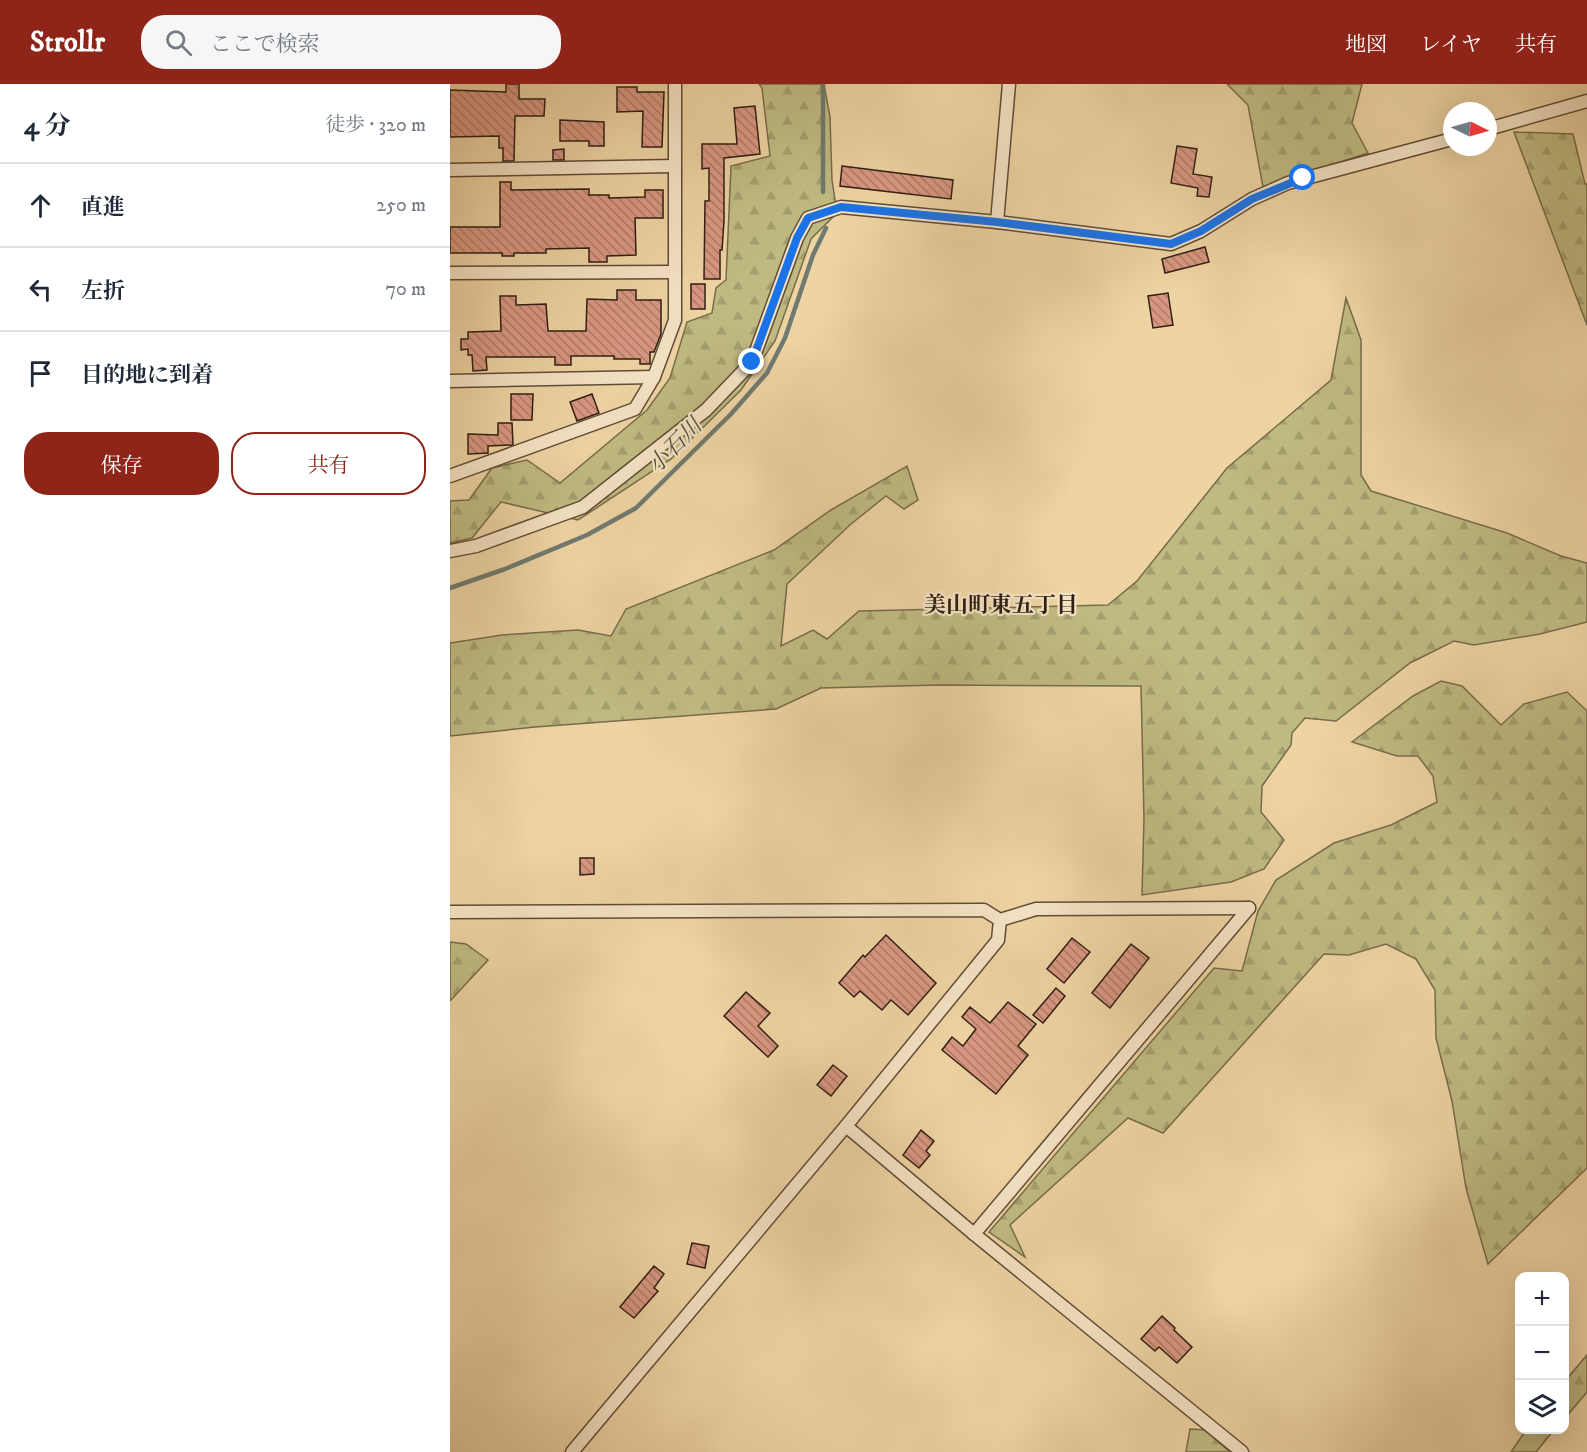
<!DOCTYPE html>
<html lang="ja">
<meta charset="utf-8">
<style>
:root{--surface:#fff;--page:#f6f6f7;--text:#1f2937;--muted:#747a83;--line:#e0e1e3;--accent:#8f2418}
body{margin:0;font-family:"IM FELL DW Pica","Noto Serif JP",serif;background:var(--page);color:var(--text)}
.controls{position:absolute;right:18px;bottom:18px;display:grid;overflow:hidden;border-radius:12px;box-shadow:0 6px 24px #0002}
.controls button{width:54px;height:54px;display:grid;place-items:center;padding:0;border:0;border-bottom:2px solid var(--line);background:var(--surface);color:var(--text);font:30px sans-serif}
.compass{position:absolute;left:993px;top:18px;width:54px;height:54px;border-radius:50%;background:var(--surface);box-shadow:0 6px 24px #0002;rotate:95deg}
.stop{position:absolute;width:18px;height:18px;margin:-14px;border:4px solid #1a73e8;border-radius:50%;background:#fff}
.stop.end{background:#1a73e8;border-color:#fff;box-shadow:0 2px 6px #0008}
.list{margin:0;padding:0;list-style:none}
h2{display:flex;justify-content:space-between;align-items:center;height:78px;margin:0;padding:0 24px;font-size:26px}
h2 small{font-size:20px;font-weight:400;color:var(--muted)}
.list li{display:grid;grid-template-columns:39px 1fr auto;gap:18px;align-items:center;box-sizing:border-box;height:84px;padding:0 24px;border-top:2px solid var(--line)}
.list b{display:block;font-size:22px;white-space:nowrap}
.list em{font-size:20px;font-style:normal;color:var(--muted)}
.actions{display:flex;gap:12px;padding:18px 24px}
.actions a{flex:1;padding:14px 0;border:2px solid var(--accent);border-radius:24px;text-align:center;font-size:21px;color:var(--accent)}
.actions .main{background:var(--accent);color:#fff}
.icon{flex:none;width:33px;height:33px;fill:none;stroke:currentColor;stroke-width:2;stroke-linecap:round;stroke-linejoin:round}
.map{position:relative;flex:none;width:1137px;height:1368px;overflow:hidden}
header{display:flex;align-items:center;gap:36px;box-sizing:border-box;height:84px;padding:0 30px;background:var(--accent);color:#fff}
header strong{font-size:28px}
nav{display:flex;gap:33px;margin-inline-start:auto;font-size:21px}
.search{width:420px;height:54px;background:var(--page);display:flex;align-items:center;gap:15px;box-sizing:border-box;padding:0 21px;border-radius:24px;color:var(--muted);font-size:22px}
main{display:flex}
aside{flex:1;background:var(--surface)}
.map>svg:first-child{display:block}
.forest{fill:url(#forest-firs);stroke:#786c4a;stroke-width:1.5}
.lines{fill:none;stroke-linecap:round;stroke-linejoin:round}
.stream{stroke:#707a6f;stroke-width:4.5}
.building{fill:url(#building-back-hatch);stroke:#301f13;stroke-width:1.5}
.minor-casing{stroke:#604c37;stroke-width:15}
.minor{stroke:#f4e2c3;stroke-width:12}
.route{stroke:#1a73e8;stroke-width:8}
.labels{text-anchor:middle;stroke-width:4.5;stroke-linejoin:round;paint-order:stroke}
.water-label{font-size:22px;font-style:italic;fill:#504d41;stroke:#f4e2c3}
.neighbourhood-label{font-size:22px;font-weight:bold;fill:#301f13;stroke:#f4e2c3}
</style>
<header>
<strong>Strollr</strong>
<div class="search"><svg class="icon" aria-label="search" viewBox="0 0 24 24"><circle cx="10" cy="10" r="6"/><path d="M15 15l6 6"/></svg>ここで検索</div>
<nav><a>地図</a><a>レイヤ</a><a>共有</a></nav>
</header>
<main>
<aside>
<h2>4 分<small>徒歩 · 320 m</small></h2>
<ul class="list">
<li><svg class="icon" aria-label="ahead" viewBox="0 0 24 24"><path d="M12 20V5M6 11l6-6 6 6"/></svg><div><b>直進</b></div><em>250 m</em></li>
<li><svg class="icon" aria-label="left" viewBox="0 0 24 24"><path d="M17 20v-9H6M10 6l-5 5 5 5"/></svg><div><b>左折</b></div><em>70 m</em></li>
<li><svg class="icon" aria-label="arrive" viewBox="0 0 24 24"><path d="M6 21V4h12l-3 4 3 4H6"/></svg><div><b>目的地に到着</b></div></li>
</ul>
<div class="actions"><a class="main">保存</a><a>共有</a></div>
</aside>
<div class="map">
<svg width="1137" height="1368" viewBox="0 0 1137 1368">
<defs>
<pattern id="forest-firs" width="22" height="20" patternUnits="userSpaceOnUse" patternTransform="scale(1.5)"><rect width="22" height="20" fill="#bfba81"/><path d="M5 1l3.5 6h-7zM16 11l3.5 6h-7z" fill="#a49f6f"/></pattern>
<pattern id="building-back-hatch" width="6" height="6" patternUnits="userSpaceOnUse" patternTransform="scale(1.5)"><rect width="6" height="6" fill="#d89781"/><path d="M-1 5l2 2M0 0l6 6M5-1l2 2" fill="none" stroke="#b07b68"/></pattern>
</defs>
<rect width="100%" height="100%" fill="#eed3a3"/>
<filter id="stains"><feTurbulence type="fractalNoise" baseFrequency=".00333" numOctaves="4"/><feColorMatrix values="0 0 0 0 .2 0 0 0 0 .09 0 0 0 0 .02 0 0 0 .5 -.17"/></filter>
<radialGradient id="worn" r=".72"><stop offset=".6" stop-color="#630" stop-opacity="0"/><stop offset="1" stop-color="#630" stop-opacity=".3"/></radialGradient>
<g class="forest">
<polygon points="309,0 374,0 380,33 382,96 387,129 361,155 325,257 291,306 221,375 128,436 51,418 22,454 0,459 0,417 19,416 42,384 77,376 110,399 197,326 220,294 237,238 262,229 266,204 276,196 281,82 320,72 312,4"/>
<polygon points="777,0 912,0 902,39 918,69 813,103 798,21"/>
<polygon points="1064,48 1123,50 1135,100 1137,100 1137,241"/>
<polygon points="896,214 911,256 911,391 921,407 1057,449 1111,472 1137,479 1137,538 1090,550 1024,561 1004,557 960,579 886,637 855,634 842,649 841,661 812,702 811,728 834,756 814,785 781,798 692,811 694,734 691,602 489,601 371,604 326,625 85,643 0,652 0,559 52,551 128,546 161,552 176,525 324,466 381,426 457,382 468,416 454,425 436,412 401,440 337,500 331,562 363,546 377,555 409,527 658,521 687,497 777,384 881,296"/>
<polygon points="991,597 1012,602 1051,641 1074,620 1117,608 1137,627 1137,1084 1134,1087 1038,1180 1016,1104 1002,1017 986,954 985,906 966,875 936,860 899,871 874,870 713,1049 678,1034 560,1141 575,1173 539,1148 764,884 792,887 808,827 826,796 884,759 941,741 987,718 983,692 968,672 947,672 902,658 963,612"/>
<polygon points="0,858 16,860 38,876 0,917"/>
<polygon points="1137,1271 1137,1308 1115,1334 1115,1297"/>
<polygon points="740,1345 755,1346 780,1368 736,1368"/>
<polygon points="1076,1346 1104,1346 1086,1368 1061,1368"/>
</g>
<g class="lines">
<g class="stream">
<polyline points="373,108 373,0"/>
<polyline points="0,504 55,485 137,451 186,424 281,330 317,289 335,254 363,171 376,144"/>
</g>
</g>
<g class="building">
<polygon points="56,0 69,0 69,15 95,15 94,32 65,32 64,77 53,77 53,64 49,64 49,52 0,53 0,6 56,8"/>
<polygon points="167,3 187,3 187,8 214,8 212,63 192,63 193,27 167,28"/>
<polygon points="305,22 310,70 274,74 274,137 272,166 270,166 270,195 254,195 255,117 259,117 259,84 252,85 252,60 287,60 284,24"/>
<polygon points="110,36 154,38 154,62 139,62 139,57 110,57"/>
<polygon points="727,62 747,65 743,90 762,93 759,113 747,112 748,104 721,99"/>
<polygon points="114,65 114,76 103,76 103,66"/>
<polygon points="392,82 503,96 501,115 390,102"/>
<polygon points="50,98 61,98 61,106 139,105 139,111 159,111 159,114 195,113 195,106 213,106 213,134 185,134 186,171 157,172 157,178 139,178 139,164 96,165 96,169 64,169 64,172 52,172 52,169 0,169 0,143 50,143"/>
<polygon points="755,163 759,178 715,189 712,175"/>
<rect x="241" y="200" width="14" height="25"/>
<polygon points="167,206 186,206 186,216 211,216 211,250 204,268 200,268 200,280 190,280 190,275 164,275 164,272 121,272 121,281 105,281 105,273 36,273 37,286 23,287 22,271 18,271 18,265 11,266 11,255 18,255 18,248 51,247 50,212 66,212 66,221 96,220 98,247 136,247 137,215 167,216"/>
<polygon points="718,209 723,241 703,244 698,212"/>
<polygon points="61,310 83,310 82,336 61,336"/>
<polygon points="142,310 149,329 127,337 120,318"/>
<polygon points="48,339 62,339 63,361 38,362 38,369 18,370 18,350 48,351"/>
<polygon points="130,774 144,774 144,790 130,791"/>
<polygon points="436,851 486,899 458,931 441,916 432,926 410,907 404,913 389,899 413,871 415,873"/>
<polygon points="622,854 640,868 614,899 597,885"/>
<polygon points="681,860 699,874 660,924 642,909"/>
<polygon points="606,904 615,912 593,939 583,931"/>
<polygon points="296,908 320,929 308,942 328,962 318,973 274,932"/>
<polygon points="558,918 586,940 568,962 578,971 546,1010 492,966 502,953 513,962 526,945 512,933 520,923 540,939"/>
<polygon points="383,981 397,992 381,1012 367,1001"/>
<polygon points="471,1046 484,1057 476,1067 480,1071 469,1084 453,1071"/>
<polygon points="242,1159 259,1162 255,1184 237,1180"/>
<polygon points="204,1182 214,1190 204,1204 208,1207 184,1234 170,1223"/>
<polygon points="712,1232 725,1244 724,1246 742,1263 727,1279 709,1263 705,1267 691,1255"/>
</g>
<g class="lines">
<defs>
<g id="minor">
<polyline points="1038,45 1137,17"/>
<polyline points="0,86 224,82"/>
<polyline points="547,138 559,0"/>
<polyline points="0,189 225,188"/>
<polyline points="0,297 204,293"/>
<polyline points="0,392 185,325 204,293 225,236 225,0"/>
<polyline points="0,467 26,462 133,423 256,326 302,278 347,154 358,134 391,123 547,138 721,160 751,147 802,115 838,99 1002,55"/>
<polyline points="0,828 534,826 550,836 586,825 799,824"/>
<polyline points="396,1042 524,1150 792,1368"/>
<polyline points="524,1150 799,824"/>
<polyline points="122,1368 396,1042 548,856 550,836"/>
</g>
</defs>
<use href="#minor" class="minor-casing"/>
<use href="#minor" class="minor"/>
</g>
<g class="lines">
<polyline class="route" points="302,278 347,154 358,134 391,123 547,138 721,160 751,147 802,115 853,94"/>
</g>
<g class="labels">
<g class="water-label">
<text transform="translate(224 361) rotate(-46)" y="8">小石川</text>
</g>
<g class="neighbourhood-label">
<text x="551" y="528">美山町東五丁目</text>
</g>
</g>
<rect width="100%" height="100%" filter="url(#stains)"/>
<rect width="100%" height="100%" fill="url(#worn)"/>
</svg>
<div class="controls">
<button>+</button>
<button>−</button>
<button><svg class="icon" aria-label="layers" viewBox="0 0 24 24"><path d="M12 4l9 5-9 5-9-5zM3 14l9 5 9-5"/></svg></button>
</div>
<svg class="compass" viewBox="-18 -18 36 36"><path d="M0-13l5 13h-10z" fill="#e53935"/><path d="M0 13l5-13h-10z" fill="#747a83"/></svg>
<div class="stop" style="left:853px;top:94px"></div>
<div class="stop end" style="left:302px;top:278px"></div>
</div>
</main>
